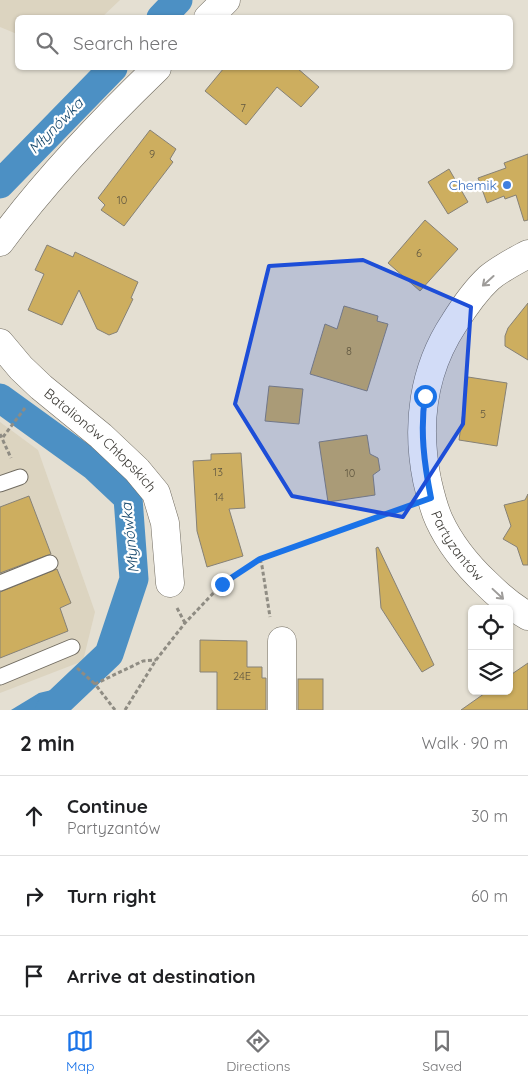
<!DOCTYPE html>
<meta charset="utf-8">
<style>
:root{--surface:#fff;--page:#f6f6f6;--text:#202124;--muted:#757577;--line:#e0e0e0;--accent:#1a73e8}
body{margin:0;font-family:Quicksand,sans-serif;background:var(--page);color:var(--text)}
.controls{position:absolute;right:15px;bottom:15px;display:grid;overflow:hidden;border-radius:8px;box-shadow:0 1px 4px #0004}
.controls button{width:45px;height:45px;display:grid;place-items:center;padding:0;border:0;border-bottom:1px solid var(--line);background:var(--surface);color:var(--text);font:25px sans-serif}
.stop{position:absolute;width:15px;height:15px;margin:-11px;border:4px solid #1a73e8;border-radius:50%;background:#fff}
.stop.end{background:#1a73e8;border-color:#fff;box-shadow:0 1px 5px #0008}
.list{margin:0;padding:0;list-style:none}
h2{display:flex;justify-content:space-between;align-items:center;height:65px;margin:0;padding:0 20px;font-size:21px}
h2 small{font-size:16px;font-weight:400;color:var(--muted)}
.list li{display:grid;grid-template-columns:32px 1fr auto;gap:15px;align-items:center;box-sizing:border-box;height:80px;padding:0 20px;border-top:1px solid var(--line)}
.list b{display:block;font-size:19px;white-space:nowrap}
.list p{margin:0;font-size:16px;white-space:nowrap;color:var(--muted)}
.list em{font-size:16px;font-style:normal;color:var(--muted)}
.icon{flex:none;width:28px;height:28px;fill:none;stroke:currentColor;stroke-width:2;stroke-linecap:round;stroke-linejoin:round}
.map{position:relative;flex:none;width:528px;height:710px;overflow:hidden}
.search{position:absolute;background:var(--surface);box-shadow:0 1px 4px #0004;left:15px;right:15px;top:15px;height:55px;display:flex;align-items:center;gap:12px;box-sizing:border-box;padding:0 18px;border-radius:8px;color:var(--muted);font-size:19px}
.sheet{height:305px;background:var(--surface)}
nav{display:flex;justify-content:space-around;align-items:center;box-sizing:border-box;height:70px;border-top:1px solid var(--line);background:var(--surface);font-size:14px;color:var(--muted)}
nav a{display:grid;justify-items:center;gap:2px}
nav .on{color:var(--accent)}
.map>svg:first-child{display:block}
.built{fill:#dcd4c0}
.water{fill:#4c90c4}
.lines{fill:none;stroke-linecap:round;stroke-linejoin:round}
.canal{stroke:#4c90c4;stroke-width:29}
.building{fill:#cdae5f;stroke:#868176}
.lane-casing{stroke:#716c61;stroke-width:17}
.street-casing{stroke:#716c61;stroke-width:29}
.path{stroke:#8f8c83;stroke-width:3;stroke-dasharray:4 2.5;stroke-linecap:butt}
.lane{stroke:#fff;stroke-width:15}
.street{stroke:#fff;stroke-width:28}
.oneway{stroke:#9e9c9a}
.route{stroke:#1a73e8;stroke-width:6}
.marked{fill:#1d4ed8;fill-opacity:0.2;stroke:#1d4ed8;stroke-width:4;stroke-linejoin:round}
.shop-dot{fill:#3f7fe0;stroke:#fff;stroke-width:2}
.labels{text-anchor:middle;stroke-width:4.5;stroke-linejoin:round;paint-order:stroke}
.number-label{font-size:11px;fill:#605740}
.shop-label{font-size:14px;fill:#366cbe;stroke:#fff;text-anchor:end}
.street-label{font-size:14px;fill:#3c3a35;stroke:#fff}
.water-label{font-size:15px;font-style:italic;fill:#17496e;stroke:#fff}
</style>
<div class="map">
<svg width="528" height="710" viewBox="0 0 528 710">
<rect width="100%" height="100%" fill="#e4dfd2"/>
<g class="built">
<polygon points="0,0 120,0 102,17 18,18 17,34 0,27"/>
<polygon points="0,422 38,450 95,612 83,661 0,693"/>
</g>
<polygon class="water" points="60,688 72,707 70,710 11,710 39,693"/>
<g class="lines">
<g class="canal">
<polyline points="161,18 178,0"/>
<polyline points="0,184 113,68"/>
<polyline points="0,398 94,466 128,498 134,579 109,654 50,710"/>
</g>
</g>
<g class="building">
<polygon points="224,68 297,68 319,87 301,107 277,87 246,125 205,91"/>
<polygon points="150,130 176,149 170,159 173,162 124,226 101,210 105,205 98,198"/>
<polygon points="528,154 528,220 524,221 516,195 505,199 504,196 487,203 478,178 506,168 504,163"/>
<polygon points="449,169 468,202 448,214 428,182"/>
<polygon points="425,220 458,249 420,291 388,263"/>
<polygon points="47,245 73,257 75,252 138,282 131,298 133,299 117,332 109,335 97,329 79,290 62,325 28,310 44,274 35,270"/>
<polygon points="528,303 528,360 505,346 505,336 508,328"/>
<polygon points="344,306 378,316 377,321 388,324 367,391 310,374 325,324 337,329"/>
<polygon points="468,377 507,383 497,446 459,440"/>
<polygon points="269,386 303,389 299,424 265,421"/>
<polygon points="367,435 370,454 378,458 380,470 373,475 375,495 328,502 319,442"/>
<polygon points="241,453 245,508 229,509 243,556 207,567 197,531 193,461 211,460 211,454"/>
<polygon points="528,494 528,565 523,565 517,547 503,539 511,526 504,505 525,500"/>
<polygon points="29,496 51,554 0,573 0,507"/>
<polygon points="378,547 434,665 422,672 381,608 376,548"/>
<polygon points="57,569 71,603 60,608 68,631 0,658 0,592"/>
<polygon points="200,640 247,641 247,667 262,667 262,678 266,678 266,710 217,710 217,672 200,672"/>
<polygon points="528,663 528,710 461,710 488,691 509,691 509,676"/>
<rect x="298" y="679" width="25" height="31"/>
</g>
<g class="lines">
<defs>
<g id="lane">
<polyline points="0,484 20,477"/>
<polyline points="0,583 50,563"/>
<polyline points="0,677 72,647"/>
</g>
<g id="street">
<polyline points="208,18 226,0"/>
<path d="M0,242C46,179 101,122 157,68"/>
<path id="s1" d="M528,254C515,261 501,268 489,278C475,291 464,307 454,323C423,370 416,425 427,480C430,493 433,507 439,520C450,544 467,565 486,583C499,596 512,607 528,616"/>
<path id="s2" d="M0,343L21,368L41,387L101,436L137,470L156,493L165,523L170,583"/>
<polyline points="282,710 282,641"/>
</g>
</defs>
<use href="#lane" class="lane-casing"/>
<use href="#street" class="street-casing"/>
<g class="path">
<polyline points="0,434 11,458"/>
<polyline points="3,437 25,408"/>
<polyline points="260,559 262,566 270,617"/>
<polyline points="177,608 185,623"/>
<polyline points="77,668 95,684"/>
<polyline points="115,710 95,684 143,661 156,660"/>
<polyline points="125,710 156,660 185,623 222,584 260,559 407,507"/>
</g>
<use href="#lane" class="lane"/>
<use href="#street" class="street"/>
</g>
<defs><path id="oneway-shaft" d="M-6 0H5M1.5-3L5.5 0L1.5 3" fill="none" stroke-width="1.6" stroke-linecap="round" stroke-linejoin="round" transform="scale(1.25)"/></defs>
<g class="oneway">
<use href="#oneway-shaft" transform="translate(488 281) rotate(138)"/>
<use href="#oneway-shaft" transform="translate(498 594) rotate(43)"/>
</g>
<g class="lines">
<path class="route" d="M222,584L260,559L431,498C424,463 420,431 425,396"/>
</g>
<path class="marked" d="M363,260L471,307L463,424L403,517L292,496L235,404L269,266Z"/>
<circle class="shop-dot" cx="507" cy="185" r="5"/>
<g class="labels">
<g class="number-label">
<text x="243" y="112">7</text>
<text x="152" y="158">9</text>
<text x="122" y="204">10</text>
<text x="419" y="257">6</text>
<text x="349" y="355">8</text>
<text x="483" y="418">5</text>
<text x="218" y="476">13</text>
<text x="350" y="477">10</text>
<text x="219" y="501">14</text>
<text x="242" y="680">24E</text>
</g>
<g class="shop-label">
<text x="497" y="190">Chemik</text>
</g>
<g class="street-label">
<text dy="5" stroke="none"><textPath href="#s2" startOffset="140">Batalionów Chłopskich</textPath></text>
<text dy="5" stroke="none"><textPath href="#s1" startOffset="340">Partyzantów</textPath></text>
</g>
<g class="water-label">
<text transform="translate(56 126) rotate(-46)" y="5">Młynówka</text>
<text transform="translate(130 538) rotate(-96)" y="5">Młynówka</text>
</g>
</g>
</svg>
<div class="controls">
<button><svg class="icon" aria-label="locate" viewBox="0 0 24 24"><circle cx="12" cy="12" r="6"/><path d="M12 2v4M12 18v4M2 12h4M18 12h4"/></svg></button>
<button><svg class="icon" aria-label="layers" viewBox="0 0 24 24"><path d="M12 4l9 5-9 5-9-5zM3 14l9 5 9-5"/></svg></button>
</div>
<div class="stop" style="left:425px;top:396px"></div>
<div class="stop end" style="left:222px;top:584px"></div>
<div class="search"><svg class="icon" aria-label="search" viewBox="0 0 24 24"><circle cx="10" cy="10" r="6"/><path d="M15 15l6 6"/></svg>Search here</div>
</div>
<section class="sheet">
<h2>2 min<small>Walk · 90 m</small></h2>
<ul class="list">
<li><svg class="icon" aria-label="ahead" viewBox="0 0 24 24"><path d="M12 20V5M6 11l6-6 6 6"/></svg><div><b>Continue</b><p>Partyzantów</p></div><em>30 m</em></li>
<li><svg class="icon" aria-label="right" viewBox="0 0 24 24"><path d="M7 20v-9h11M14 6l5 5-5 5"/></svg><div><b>Turn right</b></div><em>60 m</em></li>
<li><svg class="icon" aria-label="arrive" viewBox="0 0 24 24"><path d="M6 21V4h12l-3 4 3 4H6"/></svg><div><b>Arrive at destination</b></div></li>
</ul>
</section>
<nav>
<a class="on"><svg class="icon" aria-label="map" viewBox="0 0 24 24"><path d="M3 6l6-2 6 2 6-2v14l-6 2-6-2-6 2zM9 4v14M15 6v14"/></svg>Map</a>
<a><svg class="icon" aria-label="directions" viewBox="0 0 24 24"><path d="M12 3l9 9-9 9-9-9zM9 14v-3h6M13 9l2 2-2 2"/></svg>Directions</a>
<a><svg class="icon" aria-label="saved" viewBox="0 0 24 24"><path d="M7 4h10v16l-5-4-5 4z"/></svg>Saved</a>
</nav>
